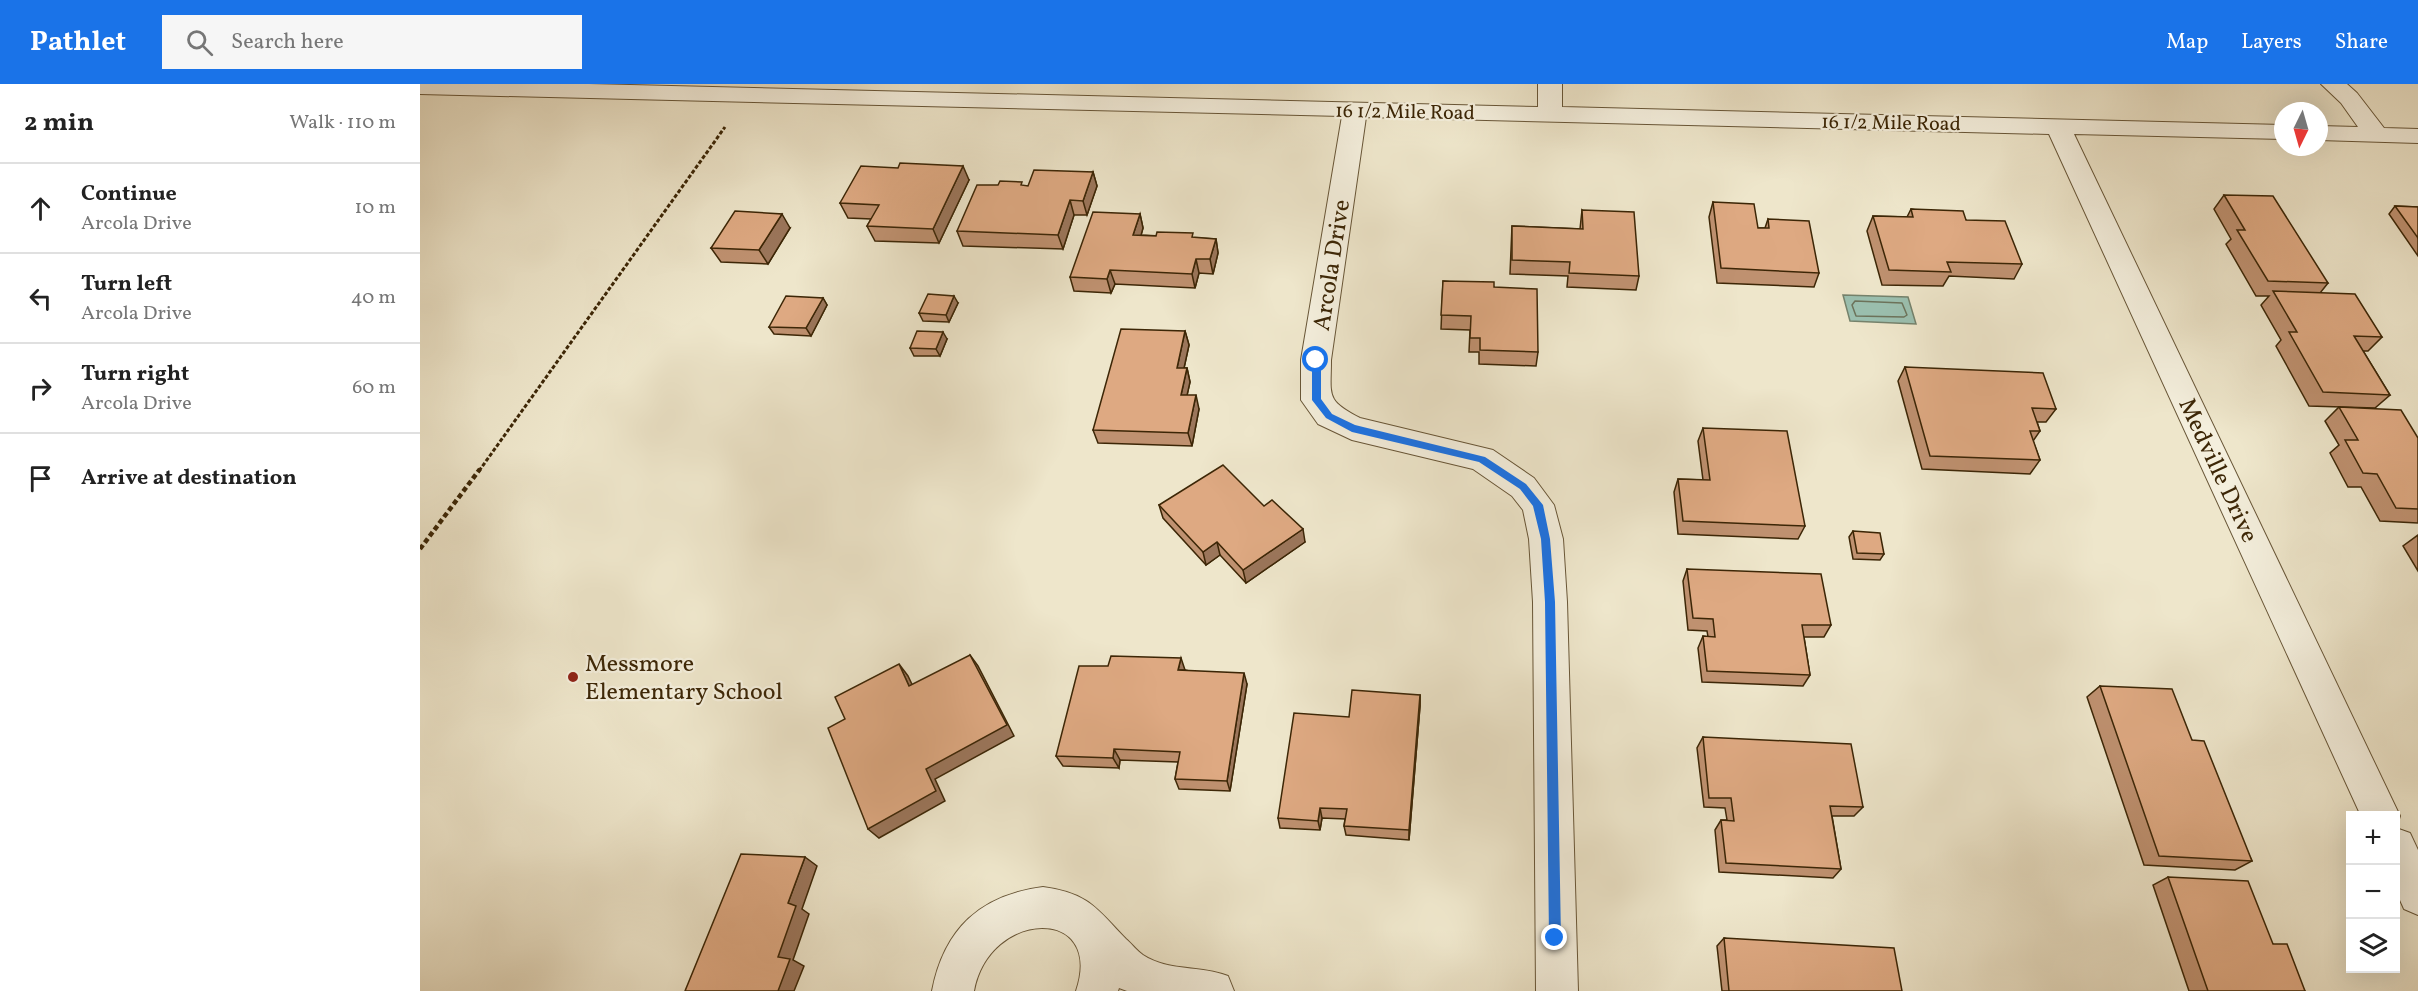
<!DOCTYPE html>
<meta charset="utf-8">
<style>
:root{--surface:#fff;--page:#f6f6f6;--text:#222;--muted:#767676;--line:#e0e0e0;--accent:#1a73e8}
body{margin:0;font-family:Vollkorn,serif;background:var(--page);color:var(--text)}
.controls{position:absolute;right:18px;bottom:18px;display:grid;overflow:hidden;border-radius:0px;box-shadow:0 6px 24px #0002}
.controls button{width:54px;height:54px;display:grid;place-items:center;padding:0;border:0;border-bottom:2px solid var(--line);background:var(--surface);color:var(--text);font:30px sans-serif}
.compass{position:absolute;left:1854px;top:18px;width:54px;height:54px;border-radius:50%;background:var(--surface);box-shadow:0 6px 24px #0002;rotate:185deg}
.stop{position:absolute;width:18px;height:18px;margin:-14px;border:4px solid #1a73e8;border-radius:50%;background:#fff}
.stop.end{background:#1a73e8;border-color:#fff;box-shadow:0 2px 6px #0008}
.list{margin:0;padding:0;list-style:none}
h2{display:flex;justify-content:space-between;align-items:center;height:78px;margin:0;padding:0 24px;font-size:26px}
h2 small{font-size:20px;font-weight:400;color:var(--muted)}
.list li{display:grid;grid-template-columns:39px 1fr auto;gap:18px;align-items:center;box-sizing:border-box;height:90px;padding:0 24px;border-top:2px solid var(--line)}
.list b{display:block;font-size:22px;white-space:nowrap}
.list p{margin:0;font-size:20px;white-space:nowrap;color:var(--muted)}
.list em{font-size:20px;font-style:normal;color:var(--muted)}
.icon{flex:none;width:33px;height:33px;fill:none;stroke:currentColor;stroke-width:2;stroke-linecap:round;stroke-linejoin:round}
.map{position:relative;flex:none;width:1998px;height:907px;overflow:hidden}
header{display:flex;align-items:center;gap:36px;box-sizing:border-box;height:84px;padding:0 30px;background:var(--accent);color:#fff}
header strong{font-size:28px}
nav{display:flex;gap:33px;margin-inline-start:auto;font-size:21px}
.search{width:420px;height:54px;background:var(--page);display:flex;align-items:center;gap:15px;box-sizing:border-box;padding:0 21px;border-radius:0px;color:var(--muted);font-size:22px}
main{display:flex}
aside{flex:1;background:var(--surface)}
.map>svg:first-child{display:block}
.water{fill:#9bc0b0;stroke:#75826c;stroke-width:1.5}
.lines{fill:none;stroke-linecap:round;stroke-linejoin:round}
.shore{stroke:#6c735b;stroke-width:1.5}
.minor-casing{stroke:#685637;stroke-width:2}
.path-far1{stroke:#3c2606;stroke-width:3;stroke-dasharray:4 2;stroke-linecap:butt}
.path{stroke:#3c2606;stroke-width:4.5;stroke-dasharray:5 3;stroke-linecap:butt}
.minor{fill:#f4efdd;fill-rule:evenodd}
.wall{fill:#bf9170;stroke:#3c2606;stroke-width:1.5}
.shaded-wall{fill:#9b765b;stroke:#3c2606;stroke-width:1.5}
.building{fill:#dea982;stroke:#3c2606;stroke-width:1.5}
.route{fill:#1a73e8}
.poi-dot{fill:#8f2418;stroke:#f4efdd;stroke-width:2}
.labels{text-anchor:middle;stroke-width:4.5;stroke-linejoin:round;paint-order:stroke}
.far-street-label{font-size:20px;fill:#3c2606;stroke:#f4efdd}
.street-label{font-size:24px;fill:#3c2606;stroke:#f4efdd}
.poi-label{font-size:24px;fill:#3c2606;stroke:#f4efdd;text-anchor:start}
</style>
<header>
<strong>Pathlet</strong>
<div class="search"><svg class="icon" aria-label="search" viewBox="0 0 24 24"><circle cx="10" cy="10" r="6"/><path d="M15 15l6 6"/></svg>Search here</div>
<nav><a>Map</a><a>Layers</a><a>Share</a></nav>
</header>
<main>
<aside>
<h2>2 min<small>Walk · 110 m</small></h2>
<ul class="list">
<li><svg class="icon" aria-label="ahead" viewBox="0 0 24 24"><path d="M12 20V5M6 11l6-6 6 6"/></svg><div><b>Continue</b><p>Arcola Drive</p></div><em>10 m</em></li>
<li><svg class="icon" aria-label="left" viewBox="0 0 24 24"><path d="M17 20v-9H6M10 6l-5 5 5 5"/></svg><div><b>Turn left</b><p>Arcola Drive</p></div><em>40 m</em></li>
<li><svg class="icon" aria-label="right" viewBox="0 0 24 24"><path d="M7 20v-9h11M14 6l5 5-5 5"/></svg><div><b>Turn right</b><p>Arcola Drive</p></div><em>60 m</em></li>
<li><svg class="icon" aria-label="arrive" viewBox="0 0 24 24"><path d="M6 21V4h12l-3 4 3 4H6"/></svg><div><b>Arrive at destination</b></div></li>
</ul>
</aside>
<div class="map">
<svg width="1998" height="907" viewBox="0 0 1998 907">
<rect width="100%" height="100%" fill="#eee6cb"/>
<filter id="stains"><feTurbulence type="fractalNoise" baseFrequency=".00333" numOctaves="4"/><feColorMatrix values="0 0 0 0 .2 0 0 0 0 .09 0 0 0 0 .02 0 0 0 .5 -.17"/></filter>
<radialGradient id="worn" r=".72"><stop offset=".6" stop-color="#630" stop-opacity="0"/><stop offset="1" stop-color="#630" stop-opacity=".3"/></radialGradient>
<polygon class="water" points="1423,211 1488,213 1496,240 1430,237"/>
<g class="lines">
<polygon class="shore" points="1435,217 1482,219 1487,231 1484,233 1436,232 1432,221"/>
<defs>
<g id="minor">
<path d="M0,0H169L1118,23V0H1142V23L1863,41V55L1654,50L1980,732L1976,744V732H1941L1629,50L946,33L911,276C911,312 905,316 940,334L1073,366L1114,394L1134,421L1143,455L1147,518L1158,907H1116L1113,518L1109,455L1103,426L1092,412L1053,385L932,356L898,340L881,316V276L922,32L0,10Z"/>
<polygon points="1901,0 1927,0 1937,9 1964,44 1998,45 1998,59 1899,56 1899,42 1938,43 1921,19"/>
<polygon points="1976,744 1990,749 1998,766 1998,831 1984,825 1976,807"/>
<path d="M623,803C669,809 677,825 706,855C712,860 717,867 723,871C749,888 781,881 808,892L814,907H707L699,904L698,907H656C685,821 569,825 554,907H512C524,845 560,811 623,803Z"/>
</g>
</defs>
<use href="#minor" class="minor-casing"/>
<polyline class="path-far1" points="59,387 305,43"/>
<polyline class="path" points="0,465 60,385"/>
<use href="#minor" class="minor"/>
</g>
<g class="wall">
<polygon points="673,88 677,102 667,131 654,131 643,165 543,162 537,147 603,102 608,102"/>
<polygon points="549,96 519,159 455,157 447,142 451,135 428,134 420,119"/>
<polygon points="1804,111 1908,199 1900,209 1962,253 1948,267 1943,267 1970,311 1955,324 1889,322 1856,262 1861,256 1841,221 1849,212 1836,212 1806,160 1811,155 1794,125"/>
<polygon points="1293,118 1338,144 1345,144 1348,135 1399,189 1394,203 1297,199 1289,133"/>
<polygon points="1975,122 1998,123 1998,172 1969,130"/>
<polygon points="1491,125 1546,136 1602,180 1594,195 1529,192 1523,202 1462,201 1447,147 1453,132 1487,133"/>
<polygon points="1162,126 1219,192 1216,206 1147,203 1148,192 1090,190 1092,142 1160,145"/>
<polygon points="720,130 723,144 721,151 796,155 798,169 793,190 779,189 775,204 695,200 691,209 654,207 650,193"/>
<polygon points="370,144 348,180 301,178 291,164"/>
<polygon points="1023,197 1074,203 1118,268 1116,282 1059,280 1059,268 1049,268 1050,246 1021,245"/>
<polygon points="403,214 407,221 391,252 354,250 349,243"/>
<polygon points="538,219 529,238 503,237 499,229"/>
<polygon points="765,247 769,261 764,284 767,284 770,298 767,311 779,325 772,362 678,359 673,346"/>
<polygon points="527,255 520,272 494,272 490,264"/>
<polygon points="1485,283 1636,325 1626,338 1617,338 1620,347 1613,357 1620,376 1610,390 1502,385 1478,297"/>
<polygon points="1919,323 1998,354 1998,439 1960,437 1941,403 1928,403 1910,369 1919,361 1905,337"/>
<polygon points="1283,344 1385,442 1378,455 1258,450 1254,408 1258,395 1283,396 1278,357"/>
<polygon points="739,421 844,422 885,458 826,499 800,471 786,481 743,434"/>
<polygon points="1433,447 1464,470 1460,476 1433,475 1429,453"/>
<polygon points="1998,451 1998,487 1983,462"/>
<polygon points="1267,485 1411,541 1404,553 1384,553 1390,591 1383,602 1282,598 1278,564 1283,552 1288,553 1287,547 1268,546 1263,497"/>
<polygon points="765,586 827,600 810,707 759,705 755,695 758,678 700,676 699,684 643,682 636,672"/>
<polygon points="1680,602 1772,656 1832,777 1815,786 1724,781 1667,613"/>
<polygon points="1000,611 1000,622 989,756 926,751 924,742 925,735 902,734 900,746 860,744 858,734 929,633"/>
<polygon points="1283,653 1443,723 1434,732 1412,732 1421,785 1413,794 1299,788 1295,746 1301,736 1307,736 1305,724 1284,723 1277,664"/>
<polygon points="1748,793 1853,860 1885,907 1769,907 1733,801"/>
<polygon points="1304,854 1482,907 1302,907 1297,862"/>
</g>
<g class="shaded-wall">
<polygon points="543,82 549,96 519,159 513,145"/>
<polygon points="673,88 677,102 667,131 663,117"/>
<polygon points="650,116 654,131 643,165 638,151"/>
<polygon points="362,130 370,144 348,180 339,166"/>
<polygon points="720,130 723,144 717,166 713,151"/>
<polygon points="796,155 798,169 793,190 790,175"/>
<polygon points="776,175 779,189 775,204 772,190"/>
<polygon points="690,186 695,200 691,209 687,195"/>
<polygon points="534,212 538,219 529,238 526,231"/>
<polygon points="403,214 407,221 391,252 386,244"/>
<polygon points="765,247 769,261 761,298 757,284"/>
<polygon points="523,248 527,255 520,272 516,265"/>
<polygon points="767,284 770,298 764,325 761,311"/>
<polygon points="776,311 779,325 772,362 768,349"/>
<polygon points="883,445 885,458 826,499 823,486"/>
<polygon points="797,458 800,471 786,481 783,468"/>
<polygon points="550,571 558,582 594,652 515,695 525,717 459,754 448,745 506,685"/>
<polygon points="761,574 765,586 758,586"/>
<polygon points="479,580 488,592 498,613 489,602"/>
<polygon points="824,589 827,600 810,707 807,697"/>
<polygon points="1000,611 1000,622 989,756 989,746"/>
<polygon points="694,665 700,676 699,684 693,674"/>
<polygon points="900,724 902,734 900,746 898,737"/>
<polygon points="385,773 397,782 382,825 389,830 373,876 384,882 374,907 358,907 358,873 368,819"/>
</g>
<g class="building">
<polygon points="480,79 543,82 513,145 447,142 459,121 420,119 441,82 478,84"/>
<polygon points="614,86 673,88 663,117 650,116 638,151 537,147 557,101 578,101 580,97 602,98 601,101 608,102"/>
<polygon points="1804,111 1853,112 1908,199 1848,197 1817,146 1825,146"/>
<polygon points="1293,118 1334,120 1338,144 1349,144 1348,135 1389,137 1399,189 1301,184"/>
<polygon points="1975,122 1998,123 1998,154"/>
<polygon points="1491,125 1543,127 1546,136 1585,137 1602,180 1527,178 1531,188 1469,186 1453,132 1493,133"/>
<polygon points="1162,126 1214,128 1219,192 1149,189 1150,178 1092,176 1092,142 1163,145"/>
<polygon points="315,127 362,130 339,166 291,164"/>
<polygon points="673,128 720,130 713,151 736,152 737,148 773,149 772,153 796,155 790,175 776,175 772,190 690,186 687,195 650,193"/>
<polygon points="1023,197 1074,198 1074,203 1117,205 1118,268 1060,266 1060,254 1050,254 1051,232 1021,231"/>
<polygon points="1853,207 1935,210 1962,253 1934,252 1970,311 1903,308 1869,248 1877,248"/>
<polygon points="508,210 534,212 526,231 499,229"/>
<polygon points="366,212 403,214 386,244 349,243"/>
<polygon points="701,245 765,247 757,284 767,284 761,311 776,311 768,349 673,346"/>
<polygon points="497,247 523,248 516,265 490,264"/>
<polygon points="1485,283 1623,289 1636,325 1612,324 1620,347 1610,347 1620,376 1510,372"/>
<polygon points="1919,323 1981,326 1998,354 1998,425 1976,424 1957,390 1943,389 1925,356 1938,356"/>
<polygon points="1283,344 1367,347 1385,442 1263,437 1258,395 1290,396"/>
<polygon points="803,381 844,422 852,416 883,445 823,486 797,458 783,468 739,421"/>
<polygon points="1433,447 1460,449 1464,470 1437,469"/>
<polygon points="1267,485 1401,490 1411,541 1382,541 1390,591 1287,587 1283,552 1295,553 1293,535 1273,534"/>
<polygon points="550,571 587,641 506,685 516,707 448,745 408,644 425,635 415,613 479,580 489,602"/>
<polygon points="691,572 761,574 758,586 824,589 807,697 755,695 760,668 694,665 693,674 636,672 659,582 688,582"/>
<polygon points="1680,602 1752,605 1772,656 1784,657 1832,777 1739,772"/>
<polygon points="932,606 1000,611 989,746 924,742 927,725 900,724 898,737 858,734 874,629 929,633"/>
<polygon points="1283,653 1431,660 1443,723 1410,722 1421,785 1306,779 1301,736 1314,737 1311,714 1289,714"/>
<polygon points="321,770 385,773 368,819 376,822 358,873 370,875 358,907 265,907"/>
<polygon points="1748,793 1828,797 1853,860 1867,860 1885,907 1788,907"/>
<polygon points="1304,854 1474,864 1482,907 1309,907"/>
</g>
<polygon class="route" points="896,273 901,276 901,315 912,330 935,341 1065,373 1106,400 1123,421 1130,455 1135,518 1141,854 1135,860 1129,854 1125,518 1121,455 1113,422 1100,405 1059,378 932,348 906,334 892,316 892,276"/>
<circle class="poi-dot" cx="153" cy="593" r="6"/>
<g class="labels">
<g class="far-street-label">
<text transform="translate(985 27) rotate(1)" y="7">16 1/2 Mile Road</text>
<text transform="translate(1471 38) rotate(1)" y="7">16 1/2 Mile Road</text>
</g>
<g class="street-label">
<text transform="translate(911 181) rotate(-81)" y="8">Arcola Drive</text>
<text transform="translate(1799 386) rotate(65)" y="8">Medville Drive</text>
</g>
<g class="poi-label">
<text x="165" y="587">Messmore<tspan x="165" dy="28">Elementary School</tspan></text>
</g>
</g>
<rect width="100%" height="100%" filter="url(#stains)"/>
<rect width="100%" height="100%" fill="url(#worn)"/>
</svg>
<div class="controls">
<button>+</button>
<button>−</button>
<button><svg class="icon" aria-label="layers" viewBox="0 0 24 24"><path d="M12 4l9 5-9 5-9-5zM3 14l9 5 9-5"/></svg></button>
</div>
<svg class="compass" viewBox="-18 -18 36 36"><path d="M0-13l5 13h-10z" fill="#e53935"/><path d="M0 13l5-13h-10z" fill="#767676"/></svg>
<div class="stop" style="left:896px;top:276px"></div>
<div class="stop end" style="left:1135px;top:854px"></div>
</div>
</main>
